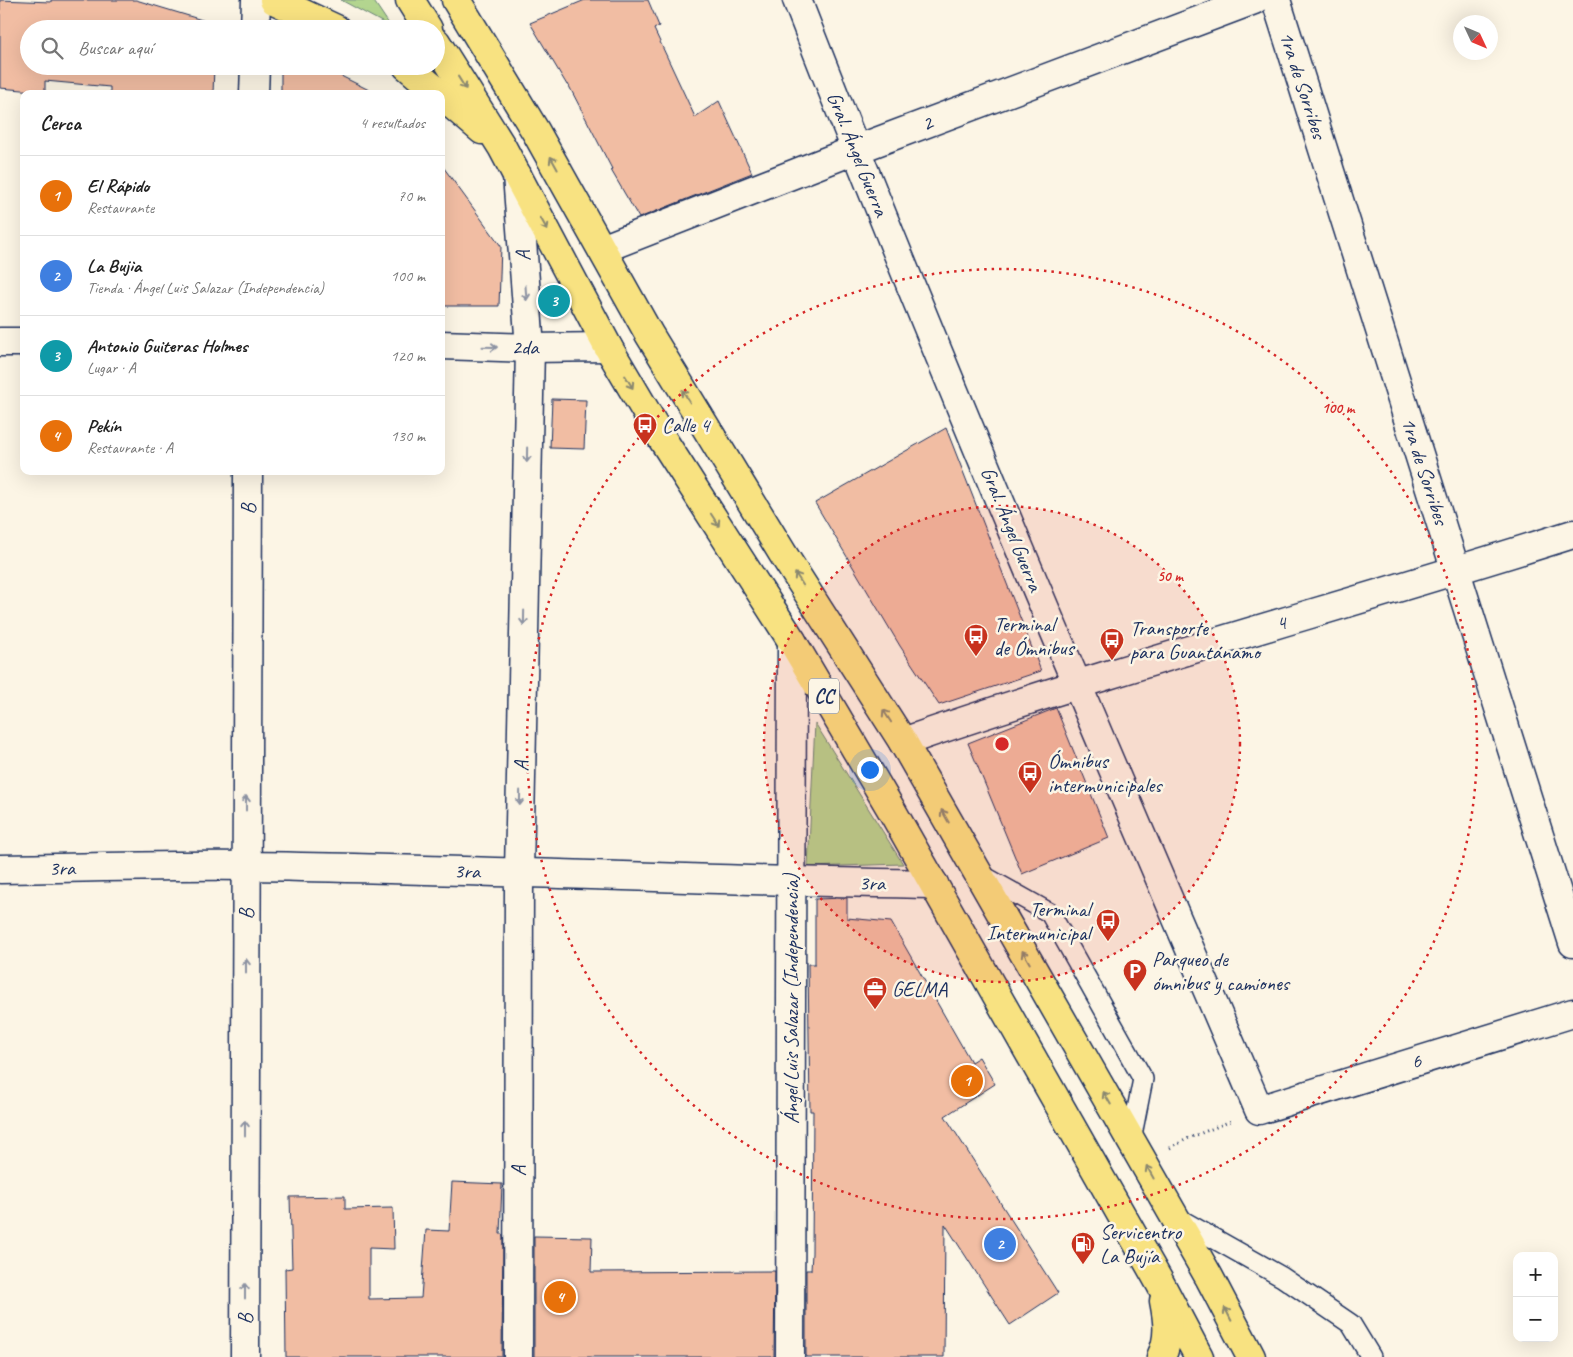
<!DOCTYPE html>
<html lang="es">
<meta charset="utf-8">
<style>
:root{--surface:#fff;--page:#f2f2f2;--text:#222;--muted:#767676;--line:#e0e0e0;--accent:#ea580c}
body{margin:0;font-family:Caveat,sans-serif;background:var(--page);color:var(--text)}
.controls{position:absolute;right:15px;bottom:15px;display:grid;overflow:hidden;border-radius:10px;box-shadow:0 5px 20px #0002}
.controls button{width:45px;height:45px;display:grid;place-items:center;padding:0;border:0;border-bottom:1px solid var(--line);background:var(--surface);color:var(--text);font:25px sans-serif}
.compass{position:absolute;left:1453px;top:15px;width:45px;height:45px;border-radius:50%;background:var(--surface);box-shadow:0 5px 20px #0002;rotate:134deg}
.you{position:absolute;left:869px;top:769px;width:18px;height:18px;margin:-12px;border:4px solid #fff;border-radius:50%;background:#1a73e8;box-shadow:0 0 0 8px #1a73e833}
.badge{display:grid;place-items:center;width:32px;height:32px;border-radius:50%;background:var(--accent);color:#fff;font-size:16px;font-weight:700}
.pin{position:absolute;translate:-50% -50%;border:2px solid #fff;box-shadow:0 1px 5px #0006}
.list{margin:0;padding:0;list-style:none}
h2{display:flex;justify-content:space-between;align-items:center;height:65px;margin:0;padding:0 20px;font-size:21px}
h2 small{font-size:16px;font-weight:400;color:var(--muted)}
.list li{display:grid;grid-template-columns:32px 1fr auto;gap:15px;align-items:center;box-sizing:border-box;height:80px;padding:0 20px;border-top:1px solid var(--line)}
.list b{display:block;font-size:19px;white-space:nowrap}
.list p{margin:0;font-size:16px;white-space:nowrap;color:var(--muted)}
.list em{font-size:16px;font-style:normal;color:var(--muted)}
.icon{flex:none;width:28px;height:28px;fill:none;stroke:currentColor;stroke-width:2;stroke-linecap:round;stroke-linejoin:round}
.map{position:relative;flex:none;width:1573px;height:1357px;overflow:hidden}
.search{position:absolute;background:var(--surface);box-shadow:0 5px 20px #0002;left:20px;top:20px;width:425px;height:55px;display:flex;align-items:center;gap:12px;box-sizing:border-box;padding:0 18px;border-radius:28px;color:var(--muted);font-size:19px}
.panel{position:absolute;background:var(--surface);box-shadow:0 5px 20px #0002;left:20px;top:90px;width:425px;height:385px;border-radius:10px}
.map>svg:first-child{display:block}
.green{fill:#b3d58f;stroke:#678276}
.building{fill:#f1bda3;stroke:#1b2f5e}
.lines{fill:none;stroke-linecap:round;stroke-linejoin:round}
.service-casing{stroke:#1b2f5e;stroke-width:22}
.minor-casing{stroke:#1b2f5e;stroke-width:31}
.tertiary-casing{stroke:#1b2f5e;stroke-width:31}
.primary-casing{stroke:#1b2f5e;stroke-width:31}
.path{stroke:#1b2f5e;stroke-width:3;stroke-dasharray:1 4;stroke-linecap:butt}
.service{stroke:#fcf5e5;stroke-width:19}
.minor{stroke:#fcf5e5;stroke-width:28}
.tertiary{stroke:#fcf5e5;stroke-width:28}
.primary{stroke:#f8e281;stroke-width:28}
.oneway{stroke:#8a8870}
.oneway2{stroke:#8c92a2}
.ring{fill:none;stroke:#d62828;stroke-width:2.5;stroke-dasharray:2.5 5}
.labels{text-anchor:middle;stroke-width:5;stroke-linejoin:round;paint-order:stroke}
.shield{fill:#fcf5e5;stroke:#5e6a86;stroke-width:1}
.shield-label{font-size:20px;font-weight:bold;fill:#1b2f5e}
.street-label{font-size:21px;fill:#1b2f5e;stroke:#fcf5e5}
.poi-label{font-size:21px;fill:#1b2f5e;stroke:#fcf5e5;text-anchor:start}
.centre{fill:#d62828;stroke:#fcf5e5;stroke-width:2.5}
.ring-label{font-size:15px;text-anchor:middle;font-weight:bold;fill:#d62828;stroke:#fcf5e5;stroke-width:5;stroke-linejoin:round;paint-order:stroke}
</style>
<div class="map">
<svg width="1573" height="1357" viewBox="0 0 1573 1357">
<rect width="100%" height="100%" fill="#fcf5e5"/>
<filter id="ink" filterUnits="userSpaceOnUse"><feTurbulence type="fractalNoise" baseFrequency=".02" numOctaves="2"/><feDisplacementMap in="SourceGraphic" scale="10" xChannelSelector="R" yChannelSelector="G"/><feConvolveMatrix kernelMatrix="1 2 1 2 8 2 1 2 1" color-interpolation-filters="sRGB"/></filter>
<g filter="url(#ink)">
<g class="green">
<polygon points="341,0 373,0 391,27"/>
<polygon points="815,723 903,864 808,867"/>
</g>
<g class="building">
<polygon points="0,0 51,2 51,0 136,0 212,23 212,29 29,29 29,66 214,66 213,94 110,94 110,87 45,81 45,92 0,88"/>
<polygon points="585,0 648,0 659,26 654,29 695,117 719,101 752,173 639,218 611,170 612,169 568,84 567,85 530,23"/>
<polygon points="281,66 321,66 377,94 281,94"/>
<polygon points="441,164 501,246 499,306 441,306"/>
<polygon points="552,399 586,400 584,449 550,448"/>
<polygon points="946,428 1041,671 939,705 900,646 815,503"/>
<polygon points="1056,708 1109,838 1022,874 968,743"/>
<polygon points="847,898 847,918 891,922 971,1062 979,1057 995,1084 945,1116 1058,1293 1010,1325 945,1224 944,1357 806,1357 806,1270 811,1270 812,1253 813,1111 810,1111 808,964 815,964 815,899"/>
<polygon points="452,1182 502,1184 500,1234 502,1234 503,1236 502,1357 286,1357 285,1269 292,1268 290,1197 345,1196 345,1209 393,1208 394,1249 369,1248 369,1299 421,1298 426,1230 449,1231"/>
<polygon points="534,1236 592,1237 591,1272 775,1271 774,1357 534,1357"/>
</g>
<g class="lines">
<defs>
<g id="service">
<polyline points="980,874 1050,913 1143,1079 1131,1140"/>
<polyline points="1176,1217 1282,1277 1351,1324 1371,1357"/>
</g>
<g id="minor">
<path d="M797,0C942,373 1101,742 1259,1110L1573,1013"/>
<polyline points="1276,0 1573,943"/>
<polyline points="255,29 256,0"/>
<polyline points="254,94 255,66"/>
<polyline points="517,175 530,348 519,872 518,1357"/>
<polyline points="602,249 855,150 1254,0"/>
<path d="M903,742C1124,665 1350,605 1573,534"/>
<path d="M0,869C83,868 166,865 249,866C477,869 705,881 934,884"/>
<polyline points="245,1357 248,471"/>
<polyline points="790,1357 792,641"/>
</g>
<g id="tertiary">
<polyline points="0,342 24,342"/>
<polyline points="441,345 530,348 608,347"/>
</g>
<g id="primary">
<polyline points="274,0 336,29"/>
<polyline points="410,0 428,29"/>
<polyline points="456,0 536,132 649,334 783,554 903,742 1209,1277 1251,1357"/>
<polyline points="436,42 502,147 608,347 661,437 792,641 891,809 1160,1283 1199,1357"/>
<polyline points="407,66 440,94"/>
<polyline points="441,95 482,130"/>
<path d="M1161,1357C1170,1339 1168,1321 1164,1301"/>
</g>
</defs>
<use href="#service" class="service-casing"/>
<use href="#minor" class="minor-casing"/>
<use href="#tertiary" class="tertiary-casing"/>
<use href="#primary" class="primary-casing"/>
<polyline class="path" points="1170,1148 1189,1138 1231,1121"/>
<use href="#service" class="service"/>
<use href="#minor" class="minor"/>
<use href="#tertiary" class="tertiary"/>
<use href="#primary" class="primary"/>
</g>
<defs><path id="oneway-shaft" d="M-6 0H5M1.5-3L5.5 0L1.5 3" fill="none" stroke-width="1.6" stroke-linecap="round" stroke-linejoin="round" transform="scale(1.25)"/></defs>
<g class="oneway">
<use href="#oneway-shaft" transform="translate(462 83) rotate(58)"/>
<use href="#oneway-shaft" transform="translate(554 163) rotate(-119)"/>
<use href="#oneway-shaft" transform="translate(544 224) rotate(61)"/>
<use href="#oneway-shaft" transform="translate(629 382) rotate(59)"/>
<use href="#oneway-shaft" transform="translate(686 396) rotate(-121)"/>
<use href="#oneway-shaft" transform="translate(715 520) rotate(57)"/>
<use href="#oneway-shaft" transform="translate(799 579) rotate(-123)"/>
<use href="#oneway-shaft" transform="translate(887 716) rotate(-123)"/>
<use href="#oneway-shaft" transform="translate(945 816) rotate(-120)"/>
<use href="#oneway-shaft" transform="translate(1026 957) rotate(-120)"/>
<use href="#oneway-shaft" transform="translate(1107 1098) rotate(-120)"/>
<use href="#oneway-shaft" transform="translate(1150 1172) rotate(-119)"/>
<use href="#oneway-shaft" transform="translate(1228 1314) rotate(-117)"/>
</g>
<g class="oneway2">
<use href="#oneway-shaft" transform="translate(526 293) rotate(86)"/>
<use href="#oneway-shaft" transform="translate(490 347) rotate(1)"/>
<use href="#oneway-shaft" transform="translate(527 455) rotate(91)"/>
<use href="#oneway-shaft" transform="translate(524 618) rotate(91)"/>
<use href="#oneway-shaft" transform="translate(520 798) rotate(91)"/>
<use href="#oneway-shaft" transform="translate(246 803) rotate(-90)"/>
<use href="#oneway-shaft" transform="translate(246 966) rotate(-90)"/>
<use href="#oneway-shaft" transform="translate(245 1128) rotate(-90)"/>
<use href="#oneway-shaft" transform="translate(245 1291) rotate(-90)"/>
</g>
</g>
<circle cx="1002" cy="744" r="238" fill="#d62828" fill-opacity=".12"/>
<g class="ring">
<circle cx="1002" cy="744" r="238"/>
<circle cx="1002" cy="744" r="475"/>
</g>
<defs>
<symbol id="bus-pin" viewBox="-11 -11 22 30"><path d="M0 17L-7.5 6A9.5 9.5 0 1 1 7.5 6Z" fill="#c8321e" stroke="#fcf5e5"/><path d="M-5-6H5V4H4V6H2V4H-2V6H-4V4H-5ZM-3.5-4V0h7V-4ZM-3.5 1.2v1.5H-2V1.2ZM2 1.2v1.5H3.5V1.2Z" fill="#fff"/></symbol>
<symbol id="parking-pin" viewBox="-11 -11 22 30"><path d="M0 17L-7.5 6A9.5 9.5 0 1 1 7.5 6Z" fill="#c8321e" stroke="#fcf5e5"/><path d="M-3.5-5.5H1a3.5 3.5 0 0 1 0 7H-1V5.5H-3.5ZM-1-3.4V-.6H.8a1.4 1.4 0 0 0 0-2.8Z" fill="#fff"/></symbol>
<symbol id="office-pin" viewBox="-11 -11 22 30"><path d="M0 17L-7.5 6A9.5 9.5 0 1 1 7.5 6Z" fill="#c8321e" stroke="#fcf5e5"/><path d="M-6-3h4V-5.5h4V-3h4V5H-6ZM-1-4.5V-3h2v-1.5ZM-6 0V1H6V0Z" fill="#fff"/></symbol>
<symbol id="fuel-pin" viewBox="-11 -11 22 30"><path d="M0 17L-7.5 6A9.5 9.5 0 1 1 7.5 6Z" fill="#c8321e" stroke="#fcf5e5"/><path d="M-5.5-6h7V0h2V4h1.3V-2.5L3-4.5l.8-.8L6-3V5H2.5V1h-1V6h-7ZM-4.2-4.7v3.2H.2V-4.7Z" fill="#fff"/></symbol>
</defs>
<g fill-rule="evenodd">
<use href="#bus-pin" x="631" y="411" width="28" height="38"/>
<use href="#bus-pin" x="962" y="622" width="28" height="38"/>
<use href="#bus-pin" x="1098" y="626" width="28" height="38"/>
<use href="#bus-pin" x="1016" y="759" width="28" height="38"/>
<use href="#bus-pin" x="1094" y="907" width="28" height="38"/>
<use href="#parking-pin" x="1121" y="957" width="28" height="38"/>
<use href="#office-pin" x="861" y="975" width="28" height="38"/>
<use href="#fuel-pin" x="1069" y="1230" width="28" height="38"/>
</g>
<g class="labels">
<rect class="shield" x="809" y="678.5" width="30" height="35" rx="4"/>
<g class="shield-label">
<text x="824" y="703">CC</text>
</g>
<g class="street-label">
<text transform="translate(1303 85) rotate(72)" y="7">1ra de Sorribes</text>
<text transform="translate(927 123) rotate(-21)" y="7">2</text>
<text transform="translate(858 154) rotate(68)" y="7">Gral. Ángel Guerra</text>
<text transform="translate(523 256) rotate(-94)" y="7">A</text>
<text transform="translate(525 347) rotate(1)" y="7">2da</text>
<text transform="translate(1425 471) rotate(72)" y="7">1ra de Sorribes</text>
<text transform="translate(248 509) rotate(-90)" y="7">B</text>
<text transform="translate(1012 529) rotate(68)" y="7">Gral. Ángel Guerra</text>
<text transform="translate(1281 623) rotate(-17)" y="7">4</text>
<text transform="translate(521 766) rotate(-89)" y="7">A</text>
<text transform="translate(62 868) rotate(-1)" y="7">3ra</text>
<text transform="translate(467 871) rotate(1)" y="7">3ra</text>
<text transform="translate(872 883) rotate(1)" y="7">3ra</text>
<text transform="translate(246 914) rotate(-90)" y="7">B</text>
<text transform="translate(791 999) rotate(-90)" y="7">Ángel Luis Salazar (Independencia)</text>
<text transform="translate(1416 1061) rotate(-17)" y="7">6</text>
<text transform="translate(518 1171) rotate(-90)" y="7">A</text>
<text transform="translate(245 1319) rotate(-90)" y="7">B</text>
</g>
<g class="poi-label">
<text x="662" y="432">Calle 4</text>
<text x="994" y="631">Terminal<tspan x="994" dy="24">de Ómnibus</tspan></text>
<text x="1130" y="635">Transporte<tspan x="1130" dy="24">para Guantánamo</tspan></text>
<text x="1048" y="768">Ómnibus<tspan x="1048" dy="24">intermunicipales</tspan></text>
<text x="1090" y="916" text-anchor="end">Terminal<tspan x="1090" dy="24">Intermunicipal</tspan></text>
<text x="1152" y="966">Parqueo de<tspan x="1152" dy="24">ómnibus y camiones</tspan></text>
<text x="892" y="996">GELMA</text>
<text x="1100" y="1239">Servicentro<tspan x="1100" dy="24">La Bujía</tspan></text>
</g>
</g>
<circle cx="1002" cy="744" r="8" class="centre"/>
<g class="ring-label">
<text x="1338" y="413">100 m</text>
<text x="1170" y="581">50 m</text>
</g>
</svg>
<div class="controls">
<button>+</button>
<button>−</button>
</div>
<svg class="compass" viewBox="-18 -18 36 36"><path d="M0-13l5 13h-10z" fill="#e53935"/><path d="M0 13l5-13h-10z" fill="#767676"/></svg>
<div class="you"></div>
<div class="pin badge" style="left:967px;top:1081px;background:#e8710a">1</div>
<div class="pin badge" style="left:1000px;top:1244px;background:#3f7fe0">2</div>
<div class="pin badge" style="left:554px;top:301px;background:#0f9aa8">3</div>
<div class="pin badge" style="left:560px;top:1297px;background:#e8710a">4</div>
<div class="search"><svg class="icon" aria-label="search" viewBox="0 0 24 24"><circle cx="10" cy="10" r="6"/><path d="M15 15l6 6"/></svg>Buscar aquí</div>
<section class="panel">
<h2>Cerca<small>4 resultados</small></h2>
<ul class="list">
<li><span class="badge" style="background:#e8710a">1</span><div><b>El Rápido</b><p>Restaurante</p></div><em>70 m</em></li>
<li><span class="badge" style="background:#3f7fe0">2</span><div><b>La Bujia</b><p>Tienda · Ángel Luis Salazar (Independencia)</p></div><em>100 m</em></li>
<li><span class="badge" style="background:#0f9aa8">3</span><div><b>Antonio Guiteras Holmes</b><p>Lugar · A</p></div><em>120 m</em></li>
<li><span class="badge" style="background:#e8710a">4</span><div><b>Pekín</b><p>Restaurante · A</p></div><em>130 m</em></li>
</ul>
</section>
</div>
